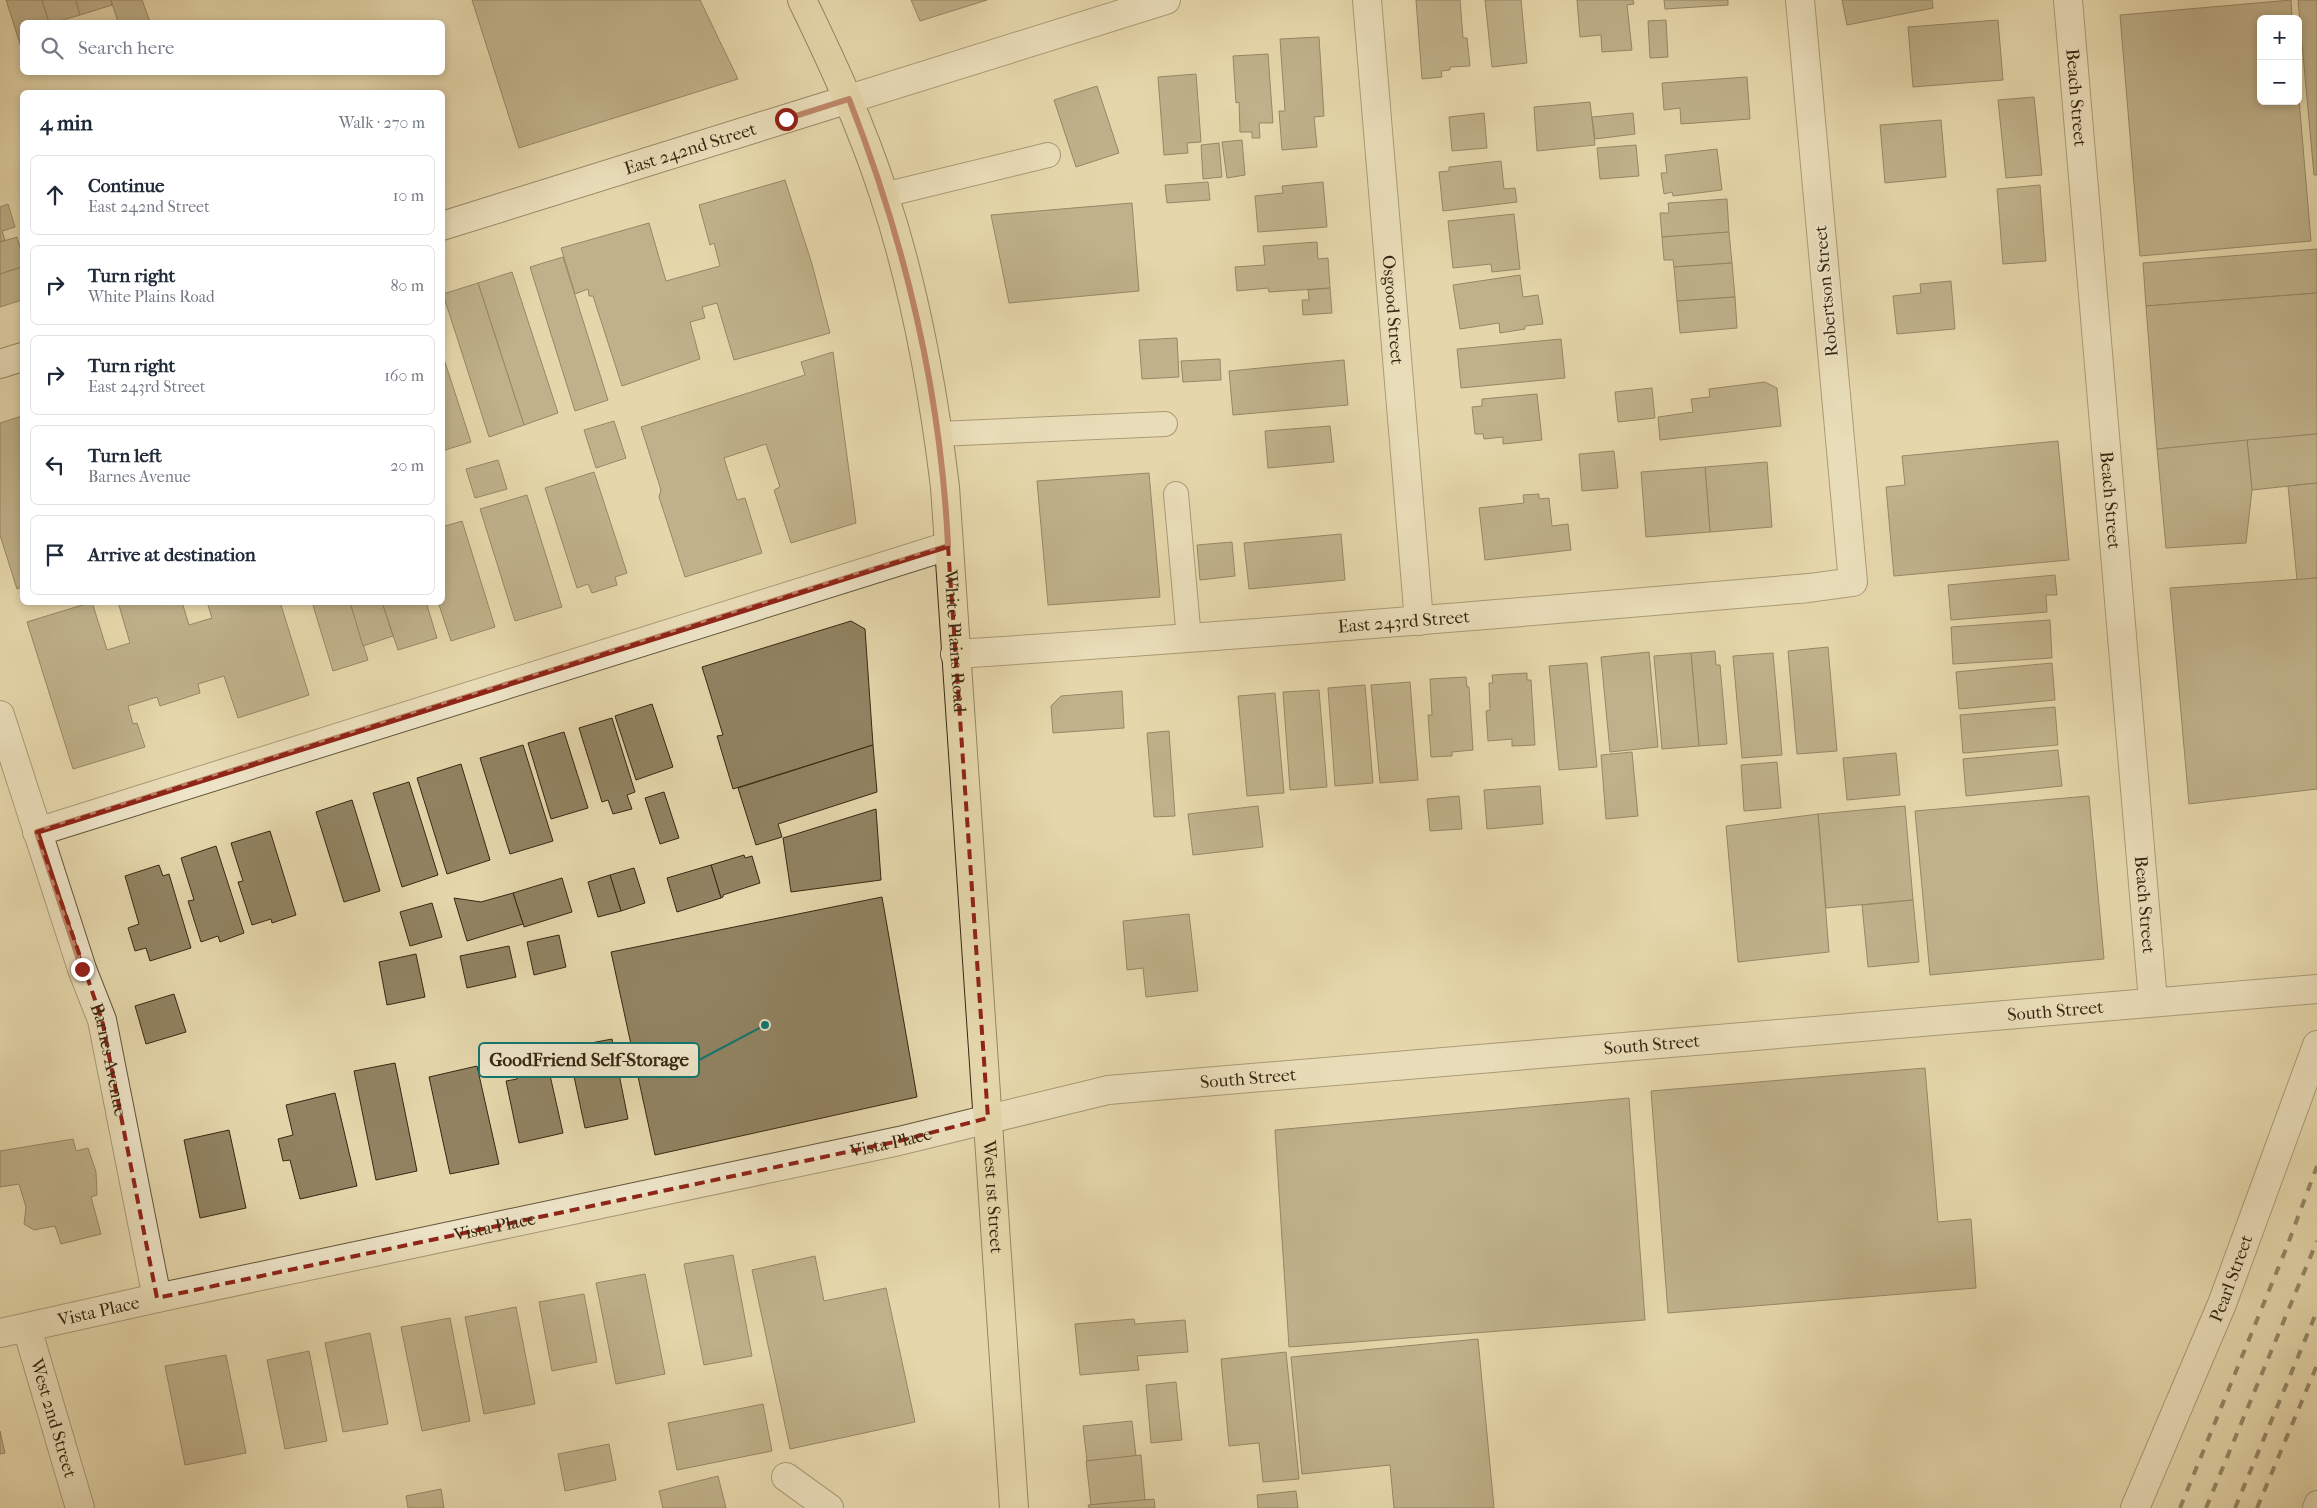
<!DOCTYPE html>
<meta charset="utf-8">
<style>
:root{--surface:#fff;--page:#f2f2f3;--text:#1f2937;--muted:#747a83;--line:#e0e1e3}
body{margin:0;font-family:"IM FELL French Canon",serif;background:var(--page);color:var(--text)}
.controls{position:absolute;right:15px;top:15px;display:grid;overflow:hidden;border-radius:8px;box-shadow:0 2px 8px #0003}
.controls button{width:45px;height:45px;display:grid;place-items:center;padding:0;border:0;border-bottom:1px solid var(--line);background:var(--surface);color:var(--text);font:25px sans-serif}
.stop{position:absolute;width:15px;height:15px;margin:-11px;border:4px solid #8f2418;border-radius:50%;background:#fff}
.stop.end{background:#8f2418;border-color:#fff;box-shadow:0 1px 5px #0008}
.list{margin:0;padding:0;list-style:none}
h2{display:flex;justify-content:space-between;align-items:center;height:65px;margin:0;padding:0 20px;font-size:21px}
h2 small{font-size:16px;font-weight:400;color:var(--muted)}
.list li{display:grid;grid-template-columns:32px 1fr auto;gap:15px;align-items:center;box-sizing:border-box;height:80px;margin:0 10px 10px;padding:0 10px;border:1px solid var(--line);border-radius:8px}
.list b{display:block;font-size:19px;white-space:nowrap}
.list p{margin:0;font-size:16px;white-space:nowrap;color:var(--muted)}
.list em{font-size:16px;font-style:normal;color:var(--muted)}
.icon{flex:none;width:28px;height:28px;fill:none;stroke:currentColor;stroke-width:2;stroke-linecap:round;stroke-linejoin:round}
.map{position:relative;flex:none;width:2317px;height:1508px;overflow:hidden}
.search{position:absolute;background:var(--surface);box-shadow:0 2px 8px #0003;left:20px;top:20px;width:425px;height:55px;display:flex;align-items:center;gap:12px;box-sizing:border-box;padding:0 18px;border-radius:8px;color:var(--muted);font-size:19px}
.panel{position:absolute;background:var(--surface);box-shadow:0 2px 8px #0003;left:20px;top:90px;width:425px;height:515px;border-radius:8px}
.map>svg:first-child{display:block}
.building{fill:#918362;stroke:#372712}
.lines{fill:none;stroke-linecap:round;stroke-linejoin:round}
.lane-casing{stroke:#625338;stroke-width:26}
.street-casing{stroke:#625338;stroke-width:30}
.secondary-casing{stroke:#372712;stroke-width:30}
.primary-casing{stroke:#372712;stroke-width:30}
.lane{stroke:#eee5c9;stroke-width:24}
.street{stroke:#eee5c9;stroke-width:28}
.secondary{stroke:#eee5c9;stroke-width:28}
.primary{stroke:#e5d7ac;stroke-width:28}
.rail{stroke:#372712;stroke-width:4;stroke-dasharray:9 9;stroke-linecap:butt}
.route{stroke:#8f2418;stroke-width:6}
.marked{fill:none;stroke:#8f2418;stroke-width:4;stroke-dasharray:10 6;stroke-linejoin:round}
.labels{text-anchor:middle;stroke-width:4;stroke-linejoin:round;paint-order:stroke}
.street-label{font-size:18px;fill:#372712;stroke:#eee5c9}
.leader{fill:none;stroke:#0f766e;stroke-width:2}
.callout-dot{fill:#0f766e;stroke:#eee5c9;stroke-width:2}
.callout{fill:#eee5c9;stroke:#0f766e;stroke-width:2}
.callout-label{font-size:19px;text-anchor:middle;font-weight:bold;fill:#372712}
</style>
<div class="map">
<svg width="2317" height="1508" viewBox="0 0 2317 1508">
<rect width="100%" height="100%" fill="#e5d7ac"/>
<filter id="stains"><feTurbulence type="fractalNoise" baseFrequency=".004" numOctaves="4"/><feColorMatrix values="0 0 0 0 .2 0 0 0 0 .09 0 0 0 0 .02 0 0 0 .5 -.17"/></filter>
<radialGradient id="worn" r=".72"><stop offset=".6" stop-color="#630" stop-opacity="0"/><stop offset="1" stop-color="#630" stop-opacity=".3"/></radialGradient>
<g class="building">
<polygon points="6,0 42,0 49,22 22,22 22,50"/>
<polygon points="42,0 76,0 80,15 56,22 49,22"/>
<polygon points="76,0 111,0 112,5 80,15"/>
<polygon points="111,0 142,0 150,22 118,22"/>
<polygon points="472,0 700,0 738,79 519,148"/>
<polygon points="911,0 987,0 920,21"/>
<polygon points="1416,0 1460,0 1463,38 1467,38 1470,66 1450,67 1450,70 1441,71 1442,77 1422,79"/>
<polygon points="1485,0 1521,0 1527,63 1492,67"/>
<polygon points="1577,0 1633,0 1634,4 1627,5 1632,50 1602,52 1601,35 1580,37"/>
<polygon points="1664,0 1728,0 1728,5 1665,9"/>
<polygon points="1842,0 1932,0 1933,8 1847,25"/>
<polygon points="2291,0 2292,19 2261,19 2261,101 2298,101 2298,88 2311,241 2140,256 2120,15"/>
<polygon points="2298,0 2317,0 2317,175 2314,175"/>
<polygon points="1666,20 1668,57 1650,58 1648,21"/>
<polygon points="1998,20 2003,80 1913,87 1908,27"/>
<polygon points="1319,37 1324,116 1314,117 1317,147 1282,150 1279,111 1285,111 1280,39"/>
<polygon points="1268,54 1273,123 1259,123 1260,138 1252,138 1252,132 1240,132 1239,102 1236,103 1233,56"/>
<polygon points="1196,74 1201,142 1187,143 1188,153 1164,155 1158,77"/>
<polygon points="1747,77 1750,119 1681,124 1680,108 1664,110 1662,83"/>
<polygon points="1097,86 1119,153 1076,167 1054,100"/>
<polygon points="2034,97 2042,175 2006,178 1998,100"/>
<polygon points="1590,102 1595,145 1537,151 1534,107"/>
<polygon points="1484,113 1487,148 1452,151 1449,117"/>
<polygon points="1633,113 1635,134 1595,139 1592,117"/>
<polygon points="1941,120 1946,177 1885,183 1880,125"/>
<polygon points="1242,140 1245,175 1227,178 1222,142"/>
<polygon points="1219,143 1222,177 1203,179 1201,145"/>
<polygon points="1636,145 1639,176 1600,179 1597,148"/>
<polygon points="1717,149 1722,190 1673,196 1672,192 1664,194 1661,173 1667,173 1665,155"/>
<polygon points="1501,161 1504,189 1515,188 1517,202 1443,211 1439,172 1449,171 1449,167"/>
<polygon points="785,180 812,264 830,333 734,360 717,303 702,307 705,318 690,322 700,359 622,386 593,296 589,296 588,289 575,294 561,248 649,223 666,281 720,266 714,243 710,245 699,205"/>
<polygon points="1208,182 1210,200 1167,203 1165,185"/>
<polygon points="1323,182 1327,227 1258,232 1255,196 1283,193 1282,186"/>
<polygon points="2040,185 2046,261 2003,264 1997,189"/>
<polygon points="1727,199 1729,232 1662,237 1660,213 1669,213 1668,203"/>
<polygon points="1132,203 1139,291 1009,303 991,215"/>
<polygon points="8,204 15,227 2,231 5,240 0,242 0,207"/>
<polygon points="1514,214 1520,269 1492,272 1491,264 1453,268 1448,221"/>
<polygon points="1729,232 1732,263 1674,267 1673,260 1664,260 1662,237"/>
<polygon points="17,237 22,254 22,267 0,274 0,242"/>
<polygon points="1317,242 1318,259 1328,258 1330,288 1269,292 1268,288 1237,291 1235,267 1265,265 1263,246"/>
<polygon points="2317,249 2317,293 2146,306 2143,263"/>
<polygon points="563,257 608,400 575,411 530,267"/>
<polygon points="1732,263 1735,297 1677,301 1674,267"/>
<polygon points="22,267 22,300 0,307 0,274"/>
<polygon points="512,272 558,413 524,425 478,283"/>
<polygon points="1520,275 1523,297 1538,295 1543,324 1525,326 1525,329 1500,333 1499,323 1460,329 1453,285"/>
<polygon points="1951,281 1955,329 1897,334 1893,296 1921,293 1920,284"/>
<polygon points="478,283 524,425 489,437 443,294"/>
<polygon points="1330,288 1332,313 1303,315 1302,300 1309,300 1308,290"/>
<polygon points="2317,293 2317,434 2157,449 2146,306"/>
<polygon points="1735,297 1737,328 1680,333 1677,301"/>
<polygon points="1177,338 1179,377 1142,379 1139,340"/>
<polygon points="1561,339 1565,378 1461,388 1457,349"/>
<polygon points="833,352 856,523 791,543 774,490 780,487 766,444 724,458 737,500 745,498 762,553 685,577 659,497 661,490 641,427 805,375 801,362"/>
<polygon points="442,353 471,442 442,451"/>
<polygon points="1220,359 1221,380 1183,382 1181,361"/>
<polygon points="1344,360 1348,405 1233,415 1229,371"/>
<polygon points="1765,382 1777,388 1781,426 1660,440 1658,417 1693,412 1691,399 1710,397 1709,389"/>
<polygon points="1652,388 1655,418 1618,422 1615,392"/>
<polygon points="1537,394 1542,440 1503,444 1503,437 1484,439 1483,434 1475,434 1472,407 1482,406 1482,399"/>
<polygon points="22,416 22,587 17,589 0,535 0,423"/>
<polygon points="614,421 626,458 596,468 584,430"/>
<polygon points="1330,426 1334,462 1268,468 1265,431"/>
<polygon points="2317,434 2317,483 2252,490 2247,440"/>
<polygon points="2247,440 2252,490 2246,543 2166,548 2157,449"/>
<polygon points="2058,441 2069,560 1894,576 1886,487 1905,485 1902,456"/>
<polygon points="1614,451 1618,488 1582,491 1579,454"/>
<polygon points="498,460 507,489 475,498 466,469"/>
<polygon points="1767,462 1772,527 1710,532 1705,467"/>
<polygon points="1705,467 1710,532 1646,537 1641,472"/>
<polygon points="594,472 627,573 615,577 617,585 592,593 588,584 577,588 545,488"/>
<polygon points="1149,473 1160,597 1048,605 1037,481"/>
<polygon points="2317,483 2317,578 2297,580 2288,486"/>
<polygon points="1539,494 1539,499 1549,498 1552,526 1568,524 1571,550 1485,560 1479,508 1524,503 1523,495"/>
<polygon points="527,495 562,607 515,621 480,509"/>
<polygon points="462,521 495,627 451,641 438,602 442,602 442,527"/>
<polygon points="1341,534 1345,580 1249,589 1244,543"/>
<polygon points="1232,542 1235,576 1200,580 1197,545"/>
<polygon points="2055,575 2057,595 2046,595 2047,612 1951,620 1948,585"/>
<polygon points="2317,578 2317,789 2189,804 2170,588"/>
<polygon points="92,602 107,650 130,643 118,602 182,602 189,625 212,618 207,602 280,602 309,695 238,718 224,676 198,684 200,693 160,706 157,697 128,706 133,724 137,723 145,747 73,769 27,622"/>
<polygon points="312,602 350,602 368,660 333,671"/>
<polygon points="350,602 382,602 393,636 363,646"/>
<polygon points="382,602 426,602 437,638 398,650"/>
<polygon points="2050,620 2052,658 1953,664 1951,627"/>
<polygon points="851,621 865,629 873,745 733,789 717,736 723,735 702,667"/>
<polygon points="1828,647 1837,751 1797,754 1788,651"/>
<polygon points="1715,651 1716,665 1720,665 1727,744 1699,746 1691,653"/>
<polygon points="1649,652 1658,747 1610,752 1601,657"/>
<polygon points="1691,653 1699,746 1662,749 1654,656"/>
<polygon points="1773,653 1782,755 1742,758 1733,656"/>
<polygon points="1587,663 1597,767 1559,770 1549,666"/>
<polygon points="2052,663 2055,700 1959,709 1956,672"/>
<polygon points="1527,673 1527,680 1531,680 1535,745 1512,746 1512,739 1488,741 1486,711 1490,710 1489,683 1493,683 1492,675"/>
<polygon points="1466,677 1467,687 1469,687 1473,750 1452,752 1452,756 1431,757 1428,715 1432,715 1430,679"/>
<polygon points="1410,682 1418,780 1380,783 1371,685"/>
<polygon points="1365,685 1373,783 1335,786 1328,688"/>
<polygon points="1319,690 1327,787 1290,790 1283,692"/>
<polygon points="1122,691 1124,728 1053,733 1051,706 1061,696"/>
<polygon points="1275,693 1284,793 1247,796 1238,696"/>
<polygon points="652,704 673,767 636,780 615,716"/>
<polygon points="2055,707 2058,745 1963,753 1960,715"/>
<polygon points="612,718 635,792 627,795 632,809 613,814 608,800 602,802 579,728"/>
<polygon points="1169,731 1175,816 1154,817 1147,733"/>
<polygon points="564,732 588,808 551,819 528,743"/>
<polygon points="523,745 553,841 510,854 480,758"/>
<polygon points="873,745 877,792 778,824 782,837 756,845 738,788"/>
<polygon points="2058,750 2062,786 1966,796 1963,759"/>
<polygon points="1632,752 1638,816 1606,819 1601,755"/>
<polygon points="1896,753 1900,795 1847,800 1843,758"/>
<polygon points="1777,762 1781,808 1744,811 1741,765"/>
<polygon points="461,764 490,860 447,874 417,778"/>
<polygon points="409,782 438,875 402,887 373,793"/>
<polygon points="1540,786 1543,824 1487,829 1484,790"/>
<polygon points="664,792 679,838 660,844 645,798"/>
<polygon points="1459,796 1462,829 1430,831 1427,799"/>
<polygon points="2089,796 2104,959 1930,975 1915,811"/>
<polygon points="352,800 380,891 344,902 316,812"/>
<polygon points="1258,806 1263,847 1193,855 1188,814"/>
<polygon points="1905,806 1913,900 1826,908 1818,814"/>
<polygon points="876,809 881,880 791,892 783,838"/>
<polygon points="1818,814 1829,952 1738,962 1726,826"/>
<polygon points="270,831 296,915 272,923 271,919 252,925 238,882 243,881 231,843"/>
<polygon points="216,846 244,933 220,942 218,936 201,942 188,901 194,900 181,858"/>
<polygon points="744,855 745,858 752,856 760,883 723,895 723,897 721,898 711,865"/>
<polygon points="159,865 163,876 169,874 191,948 150,961 146,948 135,951 128,928 139,924 125,876"/>
<polygon points="711,865 721,898 677,912 667,878"/>
<polygon points="634,868 645,903 621,911 610,875"/>
<polygon points="610,875 621,911 598,917 588,882"/>
<polygon points="562,878 572,912 524,927 513,893"/>
<polygon points="513,893 523,924 467,941 454,898 481,902"/>
<polygon points="882,897 917,1097 655,1155 611,952"/>
<polygon points="1913,900 1919,962 1868,967 1862,905"/>
<polygon points="432,903 442,937 410,946 400,912"/>
<polygon points="1189,914 1198,991 1146,997 1143,968 1127,970 1123,921"/>
<polygon points="559,935 566,967 534,975 527,942"/>
<polygon points="509,946 516,977 467,988 460,956"/>
<polygon points="416,954 425,997 387,1005 379,962"/>
<polygon points="174,994 186,1032 146,1044 135,1006"/>
<polygon points="612,1039 628,1119 585,1128 572,1067 580,1066 575,1046"/>
<polygon points="545,1053 563,1133 519,1143 506,1081 517,1079 512,1061"/>
<polygon points="395,1063 417,1171 376,1180 354,1071"/>
<polygon points="477,1066 499,1164 450,1174 429,1077"/>
<polygon points="1925,1068 1938,1222 1971,1219 1976,1288 1668,1313 1651,1091"/>
<polygon points="335,1093 357,1186 300,1199 290,1160 283,1161 278,1139 293,1135 286,1105"/>
<polygon points="1629,1098 1645,1320 1289,1347 1275,1130"/>
<polygon points="229,1130 246,1208 200,1218 184,1140"/>
<polygon points="73,1139 76,1151 88,1148 96,1172 97,1195 91,1197 101,1234 61,1244 55,1226 34,1230 24,1224 26,1207 19,1184 0,1187 0,1151"/>
<polygon points="733,1255 752,1356 704,1365 684,1264"/>
<polygon points="815,1256 824,1301 886,1288 915,1422 790,1449 752,1270"/>
<polygon points="645,1274 665,1374 616,1384 596,1283"/>
<polygon points="584,1294 597,1362 552,1371 539,1302"/>
<polygon points="516,1307 535,1404 484,1414 465,1317"/>
<polygon points="450,1318 470,1421 422,1431 401,1327"/>
<polygon points="1134,1319 1135,1324 1185,1320 1188,1352 1137,1356 1139,1370 1080,1375 1075,1324"/>
<polygon points="370,1333 388,1424 343,1432 325,1343"/>
<polygon points="1478,1339 1494,1508 1394,1508 1390,1465 1302,1474 1291,1357"/>
<polygon points="309,1351 327,1441 285,1449 267,1360"/>
<polygon points="1286,1352 1299,1479 1263,1482 1259,1443 1229,1446 1221,1359"/>
<polygon points="226,1355 246,1453 185,1465 165,1366"/>
<polygon points="1176,1382 1182,1440 1151,1443 1146,1385"/>
<polygon points="763,1404 772,1451 677,1470 668,1423"/>
<polygon points="1132,1421 1136,1456 1087,1461 1083,1426"/>
<polygon points="0,1431 5,1453 0,1454"/>
<polygon points="609,1444 616,1480 565,1491 558,1454"/>
<polygon points="1141,1455 1145,1500 1091,1505 1086,1461"/>
<polygon points="718,1476 726,1508 663,1508 659,1491"/>
<polygon points="441,1489 444,1508 408,1508 406,1496"/>
<polygon points="1296,1491 1298,1508 1258,1508 1257,1495"/>
<polygon points="1154,1499 1155,1508 1089,1508 1088,1505"/>
</g>
<g class="lines">
<defs>
<g id="lane">
<polyline points="884,195 1048,155"/>
<polyline points="938,434 1165,424"/>
<polyline points="1176,494 1189,639"/>
<polyline points="2315,1508 2317,1503"/>
</g>
<g id="street">
<path id="s1" d="M1367,0L1419,621"/>
<path id="s2" d="M2068,0L2153,1001"/>
<polyline points="849,99 1166,0"/>
<path id="s3" d="M955,654C1240,636 1524,612 1809,588L1853,582L1800,0"/>
<path id="s4" d="M0,715L82,969L102,1020L157,1298"/>
<polyline points="37,832 948,546"/>
<path id="s5" d="M27,1328L80,1508"/>
<path id="s6" d="M0,1333L157,1298L899,1141L1108,1090L2317,989"/>
<polyline points="786,1477 829,1508"/>
<path id="s7" d="M2135,1508L2222,1304L2317,1045"/>
</g>
<g id="secondary">
<path id="s8" d="M442,226L849,99"/>
<polyline points="0,364 22,357"/>
</g>
<g id="primary">
<path id="s9" d="M802,0C833,64 862,127 884,195C915,289 933,388 945,487L1014,1508"/>
</g>
</defs>
<use href="#lane" class="lane-casing"/>
<use href="#street" class="street-casing"/>
<use href="#secondary" class="secondary-casing"/>
<use href="#primary" class="primary-casing"/>
<use href="#lane" class="lane"/>
<use href="#street" class="street"/>
<use href="#secondary" class="secondary"/>
<use href="#primary" class="primary"/>
<g class="rail">
<polyline points="2180,1508 2286,1249 2317,1166"/>
<polyline points="2206,1508 2317,1241"/>
<polyline points="2235,1508 2317,1311"/>
<polyline points="2257,1508 2317,1365"/>
</g>
</g>
<g class="lines">
<path class="route" d="M82,969L37,832L948,546C941,393 905,242 849,99L786,119"/>
</g>
<path d="M0 0H2317V1508H0ZM948,546L988,1118L899,1141L157,1298L102,1020L37,832Z" fill="#e5d7ac" fill-opacity=".55" fill-rule="evenodd"/>
<path class="marked" d="M948,546L988,1118L899,1141L157,1298L102,1020L37,832Z"/>
<g class="labels">
<g class="street-label">
<text dy="6" stroke="none"><textPath href="#s2" startOffset="98">Beach Street</textPath></text>
<text dy="6" stroke="none"><textPath href="#s8" startOffset="260">East 242nd Street</textPath></text>
<text transform="translate(1826 291) rotate(-95)" y="6">Robertson Street</text>
<text dy="6" stroke="none"><textPath href="#s1" startOffset="311">Osgood Street</textPath></text>
<text dy="6" stroke="none"><textPath href="#s2" startOffset="502">Beach Street</textPath></text>
<text dy="6" stroke="none"><textPath href="#s3" startOffset="450">East 243rd Street</textPath></text>
<text dy="6" stroke="none"><textPath href="#s9" startOffset="665">White Plains Road</textPath></text>
<text dy="6" stroke="none"><textPath href="#s2" startOffset="908">Beach Street</textPath></text>
<text dy="6" stroke="none"><textPath href="#s6" startOffset="2085">South Street</textPath></text>
<text dy="6" stroke="none"><textPath href="#s6" startOffset="1680">South Street</textPath></text>
<text dy="6" stroke="none"><textPath href="#s4" startOffset="362">Barnes Avenue</textPath></text>
<text dy="6" stroke="none"><textPath href="#s6" startOffset="1275">South Street</textPath></text>
<text dy="6" stroke="none"><textPath href="#s6" startOffset="911">Vista Place</textPath></text>
<text dy="6" stroke="none"><textPath href="#s9" startOffset="1222">West 1st Street</textPath></text>
<text dy="6" stroke="none"><textPath href="#s6" startOffset="506">Vista Place</textPath></text>
<text dy="6" stroke="none"><textPath href="#s7" startOffset="249">Pearl Street</textPath></text>
<text dy="6" stroke="none"><textPath href="#s6" startOffset="101">Vista Place</textPath></text>
<text dy="6" stroke="none"><textPath href="#s5" startOffset="94">West 2nd Street</textPath></text>
</g>
</g>
<path class="leader" d="M765 1025L699 1060"/>
<circle class="callout-dot" cx="765" cy="1025" r="5"/>
<rect class="callout" x="479" y="1043" width="220" height="34" rx="5"/>
<g class="callout-label">
<text x="589" y="1066">GoodFriend Self-Storage</text>
</g>
<rect width="100%" height="100%" filter="url(#stains)"/>
<rect width="100%" height="100%" fill="url(#worn)"/>
</svg>
<div class="controls">
<button>+</button>
<button>−</button>
</div>
<div class="stop" style="left:786px;top:119px"></div>
<div class="stop end" style="left:82px;top:969px"></div>
<div class="search"><svg class="icon" aria-label="search" viewBox="0 0 24 24"><circle cx="10" cy="10" r="6"/><path d="M15 15l6 6"/></svg>Search here</div>
<section class="panel">
<h2>4 min<small>Walk · 270 m</small></h2>
<ul class="list">
<li><svg class="icon" aria-label="ahead" viewBox="0 0 24 24"><path d="M12 20V5M6 11l6-6 6 6"/></svg><div><b>Continue</b><p>East 242nd Street</p></div><em>10 m</em></li>
<li><svg class="icon" aria-label="right" viewBox="0 0 24 24"><path d="M7 20v-9h11M14 6l5 5-5 5"/></svg><div><b>Turn right</b><p>White Plains Road</p></div><em>80 m</em></li>
<li><svg class="icon" aria-label="right" viewBox="0 0 24 24"><path d="M7 20v-9h11M14 6l5 5-5 5"/></svg><div><b>Turn right</b><p>East 243rd Street</p></div><em>160 m</em></li>
<li><svg class="icon" aria-label="left" viewBox="0 0 24 24"><path d="M17 20v-9H6M10 6l-5 5 5 5"/></svg><div><b>Turn left</b><p>Barnes Avenue</p></div><em>20 m</em></li>
<li><svg class="icon" aria-label="arrive" viewBox="0 0 24 24"><path d="M6 21V4h12l-3 4 3 4H6"/></svg><div><b>Arrive at destination</b></div></li>
</ul>
</section>
</div>
